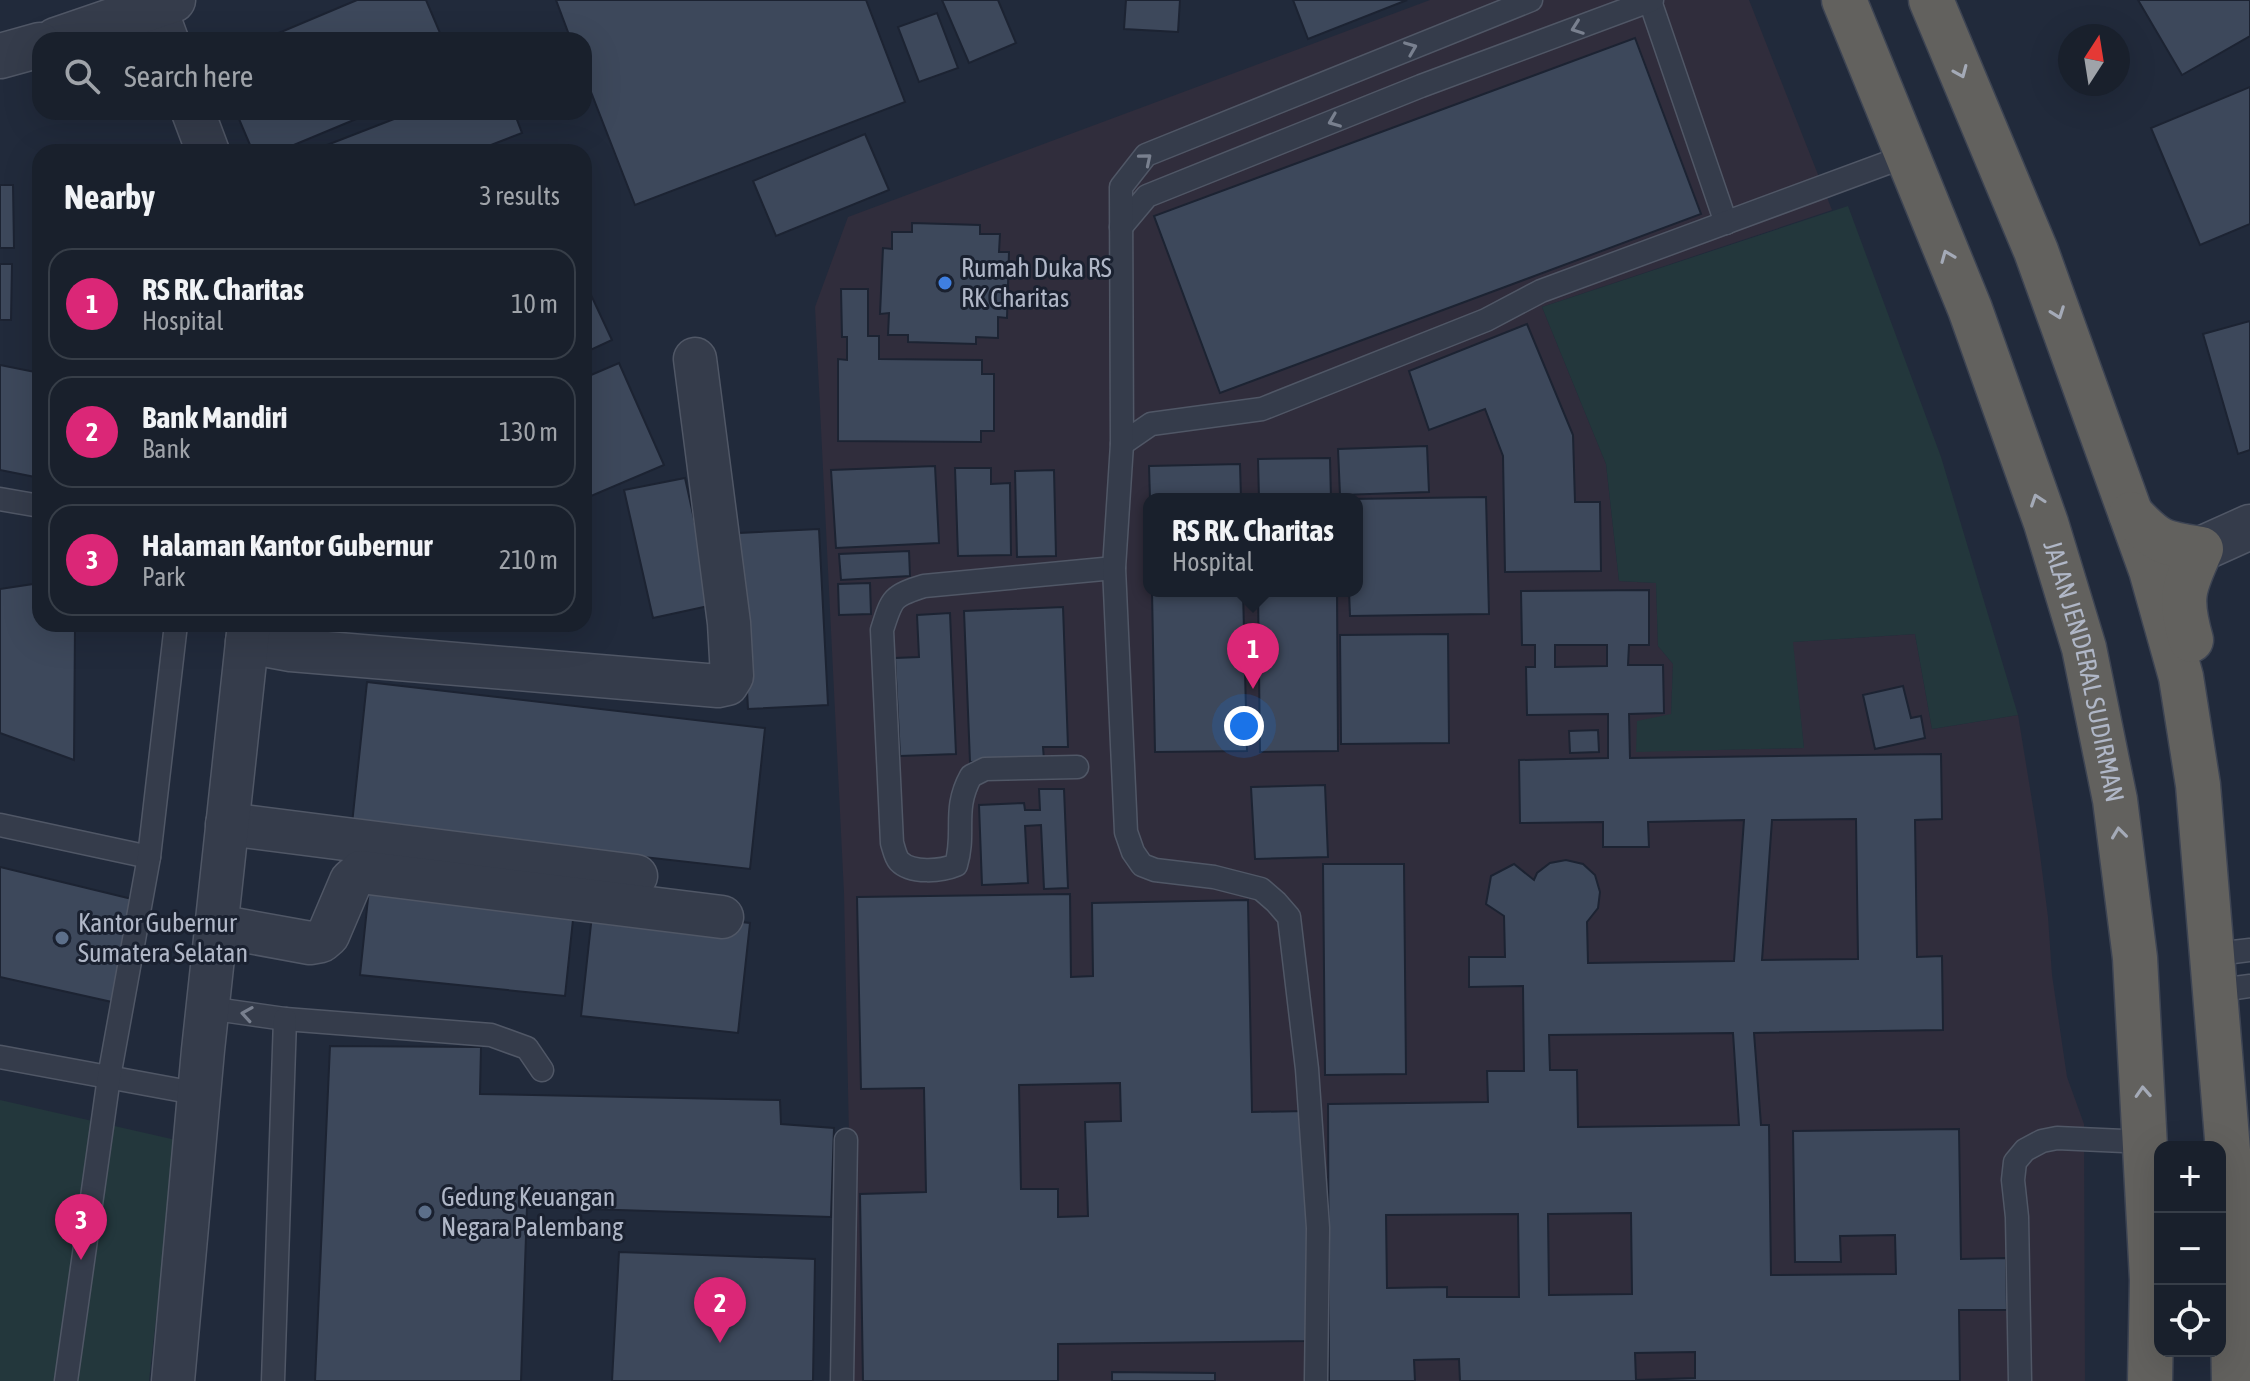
<!DOCTYPE html>
<meta charset="utf-8">
<style>
:root{--surface:#19202c;--page:#262d38;--text:#f1f3f6;--muted:#9fa3a9;--line:#373e48;--accent:#db2777}
body{margin:0;font-family:"Asap Condensed",sans-serif;background:var(--page);color:var(--text)}
.controls{position:absolute;right:24px;bottom:24px;display:grid;overflow:hidden;border-radius:16px;box-shadow:0 8px 32px #0002}
.controls button{width:72px;height:72px;display:grid;place-items:center;padding:0;border:0;border-bottom:2px solid var(--line);background:var(--surface);color:var(--text);font:40px sans-serif}
.compass{position:absolute;left:2058px;top:24px;width:72px;height:72px;border-radius:50%;background:var(--surface);box-shadow:0 8px 32px #0002;rotate:12deg}
.you{position:absolute;left:1244px;top:726px;width:28px;height:28px;margin:-20px;border:6px solid #fff;border-radius:50%;background:#1a73e8;box-shadow:0 0 0 12px #1a73e833}
.badge{display:grid;place-items:center;width:52px;height:52px;border-radius:50%;background:var(--accent);color:#fff;font-size:26px;font-weight:700}
.pin{position:absolute;translate:-50% -66px;filter:drop-shadow(0 2px 4px #0008)}
.pin::after{content:'';position:absolute;top:42px;width:28px;height:24px;background:inherit;clip-path:polygon(0 0,100% 0,50% 100%)}
.popup{position:absolute;left:1143px;top:493px;width:220px;height:104px;box-sizing:border-box;display:grid;place-content:center;border-radius:16px;background:var(--surface);filter:drop-shadow(0 2px 6px #0005);font-size:26px;white-space:nowrap;color:var(--muted)}
.popup b{font-size:30px;color:var(--text)}
.popup::after{content:'';position:absolute;left:50%;top:100%;margin-left:-16px;border:16px solid transparent;border-top-color:var(--surface)}
.list{margin:0;padding:0;list-style:none}
h2{display:flex;justify-content:space-between;align-items:center;height:104px;margin:0;padding:0 32px;font-size:34px}
h2 small{font-size:26px;font-weight:400;color:var(--muted)}
.list li{display:grid;grid-template-columns:52px 1fr auto;gap:24px;align-items:center;box-sizing:border-box;height:112px;margin:0 16px 16px;padding:0 16px;border:2px solid var(--line);border-radius:24px}
.list b{display:block;font-size:30px;white-space:nowrap}
.list p{margin:0;font-size:26px;white-space:nowrap;color:var(--muted)}
.list em{font-size:26px;font-style:normal;color:var(--muted)}
.icon{flex:none;width:44px;height:44px;fill:none;stroke:currentColor;stroke-width:2;stroke-linecap:round;stroke-linejoin:round}
.map{position:relative;flex:none;width:2250px;height:1381px;overflow:hidden}
.search{position:absolute;background:var(--surface);box-shadow:0 8px 32px #0002;left:32px;top:32px;width:560px;height:88px;display:flex;align-items:center;gap:20px;box-sizing:border-box;padding:0 28px;border-radius:24px;color:var(--muted);font-size:30px}
.panel{position:absolute;background:var(--surface);box-shadow:0 8px 32px #0002;left:32px;top:144px;width:560px;height:488px;border-radius:24px}
.map>svg:first-child{display:block}
.medical{fill:#302d3c;fill-rule:evenodd}
.green{fill:#23373c}
.building{fill:#3d485b;stroke:#1c2332;stroke-width:2;fill-rule:evenodd}
.lines{fill:none;stroke-linecap:round;stroke-linejoin:round}
.service-casing{stroke:#505766;stroke-width:25}
.minor-casing{stroke:#505766;stroke-width:45}
.tertiary-casing{stroke:#505766;stroke-width:47}
.trunk-casing{stroke:#3d4453;stroke-width:47}
.service{stroke:#353c4b;stroke-width:22}
.minor{stroke:#353c4b;stroke-width:42}
.tertiary{stroke:#353c4b;stroke-width:44}
.trunk{stroke:#62615e;stroke-width:44}
.oneway{stroke:#79808f}
.oneway2{stroke:#a4aab7}
.shop-dot{fill:#3f7fe0;stroke:#1a2130;stroke-width:3}
.service-dot{fill:#5c6f8a;stroke:#1a2130;stroke-width:3}
.labels{text-anchor:middle;stroke-width:6;stroke-linejoin:round;paint-order:stroke}
.poi-label{font-size:26px;fill:#b0b7c7;stroke:#1a2130;text-anchor:start}
.street-label{font-size:26px;fill:#b0b7c7;stroke:#1a2130}
</style>
<div class="map">
<svg width="2250" height="1381" viewBox="0 0 2250 1381">
<rect width="100%" height="100%" fill="#212a3b"/>
<path class="medical" d="M1430,0H1749L1832,210L1542,307L1606,464L1619,581L1656,583L1658,646L1673,664L1671,715L1636,751L1804,748L1792,642L1915,634L1932,729L2018,715L2037,831L2048,917L2052,975L2067,1077L2084,1124L2085,1381H854L844,893L815,307L848,217ZM1149,499H1357V591H1149Z"/>
<g class="green">
<polygon points="1848,206 1941,457 2018,715 1932,729 1915,634 1793,642 1804,748 1636,752 1637,721 1671,714 1673,664 1658,646 1656,583 1619,581 1606,464 1542,307"/>
<polygon points="0,1100 176,1140 149,1381 0,1381"/>
</g>
<g class="building">
<polygon points="357,0 426,0 443,40 262,40"/>
<polygon points="556,0 866,0 905,102 635,205 584,74 584,40 571,40"/>
<polygon points="942,0 998,0 1016,43 969,63"/>
<polygon points="1126,0 1180,0 1178,32 1124,29"/>
<polygon points="1293,0 1407,0 1308,39"/>
<polygon points="2138,0 2250,0 2250,36 2182,75"/>
<polygon points="937,13 958,68 919,82 898,27"/>
<polygon points="1635,38 1701,214 1220,393 1154,216"/>
<polygon points="2250,87 2250,224 2200,245 2151,128"/>
<polygon points="236,112 373,112 277,152 253,152"/>
<polygon points="412,112 514,112 522,133 473,152 309,152"/>
<polygon points="865,134 889,190 776,236 753,181"/>
<polygon points="0,185 13,185 14,248 0,248"/>
<polygon points="912,223 980,225 980,234 1000,234 999,252 1009,252 1007,318 998,317 998,338 976,337 976,344 908,342 908,335 888,335 889,313 880,314 883,248 892,249 892,232 912,232"/>
<polygon points="0,264 12,264 11,320 0,320"/>
<polygon points="584,280 612,340 584,353"/>
<polygon points="841,289 868,289 868,336 879,336 879,359 982,360 982,374 994,374 994,431 981,431 981,442 838,441 838,359 847,360 847,337 842,337"/>
<polygon points="2250,321 2250,450 2238,454 2203,334"/>
<polygon points="1527,324 1573,435 1575,502 1600,502 1601,571 1505,572 1503,456 1485,409 1429,430 1409,371"/>
<polygon points="619,363 664,465 584,499 584,378"/>
<polygon points="0,365 40,373 40,478 0,470"/>
<polygon points="1427,446 1429,492 1340,495 1338,449"/>
<polygon points="1330,458 1331,499 1259,499 1258,459"/>
<polygon points="1240,464 1241,499 1150,499 1149,466"/>
<polygon points="935,466 939,543 836,548 831,470"/>
<polygon points="955,468 991,468 991,484 1010,483 1011,555 958,556"/>
<polygon points="1054,470 1056,556 1017,557 1015,471"/>
<polygon points="685,478 713,605 653,618 624,490"/>
<polygon points="1486,497 1489,614 1350,616 1349,591 1357,591 1357,499 1348,499"/>
<polygon points="819,529 828,705 748,709 739,533"/>
<polygon points="909,551 910,576 841,580 839,554"/>
<polygon points="40,583 40,624 75,624 74,760 0,733 0,589"/>
<polygon points="870,583 871,614 839,615 838,584"/>
<path d="M1649,590V645H1629L1628,665H1663L1664,713L1629,714L1630,758L1941,754L1942,819L1915,820L1917,957L1942,956L1943,1030L1754,1033L1761,1125H1769L1771,1275L1896,1274L1895,1235L1840,1236L1841,1262H1795L1793,1131L1959,1129L1961,1259L2006,1258L2007,1310H1959L1960,1381H1460L1459,1359L1414,1360L1415,1381H1329L1328,1104L1488,1102L1487,1071H1524L1523,986L1469,987V957H1505L1504,916L1486,904L1491,876L1514,864L1534,880L1537,873L1550,863L1566,860L1583,864L1595,875L1600,892L1598,908L1587,922L1588,963L1734,961L1744,820L1648,822L1649,847H1603V822L1520,823L1519,760L1608,758V714L1527,715L1526,667H1535V645H1522L1521,591ZM1555,645H1607V666L1555,667ZM1856,819L1858,959L1762,960L1772,820ZM1733,1033L1739,1125L1578,1127L1577,1070H1550L1549,1035ZM1631,1213L1632,1294L1549,1295L1548,1214ZM1518,1214L1519,1297H1447V1287L1387,1288L1386,1215ZM1695,1352V1378L1636,1380L1635,1353Z"/>
<polygon points="1152,591 1243,591 1247,751 1155,752"/>
<polygon points="1258,591 1337,591 1338,751 1260,752"/>
<polygon points="1063,607 1068,747 1043,747 1044,760 970,762 964,611"/>
<polygon points="950,613 956,754 900,756 895,658 919,657 917,615"/>
<polygon points="1448,634 1449,743 1341,744 1340,635"/>
<polygon points="367,682 765,728 750,869 352,824"/>
<polygon points="1903,686 1911,718 1921,716 1925,738 1875,749 1863,695"/>
<polygon points="1598,730 1599,752 1570,753 1569,731"/>
<polygon points="1325,785 1328,857 1255,859 1251,787"/>
<polygon points="1039,789 1064,789 1068,888 1044,889 1041,825 1025,826 1028,883 982,885 979,805 1024,803 1025,810 1040,810"/>
<polygon points="1323,864 1404,864 1406,1074 1325,1075"/>
<polygon points="0,867 132,899 112,1002 0,977"/>
<polygon points="369,889 574,910 565,996 360,975"/>
<path d="M1070,894L1071,977L1093,976L1092,903L1248,900L1252,1112L1305,1111L1309,1341L1058,1344V1381H863L860,1194L926,1192L924,1088L861,1089L857,897ZM1120,1083L1121,1121L1085,1122L1088,1216L1058,1217V1189H1021L1019,1085Z"/>
<polygon points="593,906 750,923 738,1033 581,1016"/>
<polygon points="330,1046 481,1047 480,1094 780,1100 781,1124 834,1128 831,1217 527,1207 521,1381 315,1381"/>
<polygon points="619,1252 815,1259 813,1381 612,1381"/>
<polygon points="1112,1372 1215,1373 1215,1381 1112,1381"/>
</g>
<g class="lines">
<defs>
<g id="service">
<polyline points="1650,1 1726,223"/>
<polyline points="1121,227 1147,196 1421,86 1652,0"/>
<polyline points="1122,444 1151,424 1262,409 1486,320 1541,291 1906,156"/>
<polyline points="0,499 40,506"/>
<path d="M1077,767L985,769L971,776C952,810 966,832 956,865C942,871 911,874 899,861C895,856 894,849 892,843L882,630C892,598 892,596 924,586L1114,568"/>
<polyline points="0,825 149,857"/>
<polyline points="2233,952 2250,950"/>
<polyline points="2235,988 2250,986"/>
<polyline points="208,1008 285,1019 491,1035 527,1048 542,1070"/>
<polyline points="0,1057 200,1094"/>
<polyline points="66,1381 109,1077 149,857 176,624"/>
<polyline points="273,1381 285,1019"/>
<polyline points="842,1381 846,1140"/>
<polyline points="1316,1381 1318,1228 1307,1069 1289,917 1276,902 1261,889 1214,877 1155,870 1142,865 1133,852 1126,832 1114,568 1122,444 1121,187 1146,155 1531,0"/>
<polyline points="2020,1381 2017,1217 2013,1180 2015,1162 2025,1150 2042,1141 2057,1138 2146,1142"/>
</g>
<g id="minor">
<polyline points="155,7 167,40"/>
<polyline points="193,112 208,152"/>
<polyline points="247,642 291,650 718,686 727,684 732,676 729,623 695,359"/>
<polyline points="227,824 636,876"/>
<polyline points="217,926 310,943 321,941 328,935 351,881 361,872 722,917"/>
<polyline points="173,1381 203,1050 249,624"/>
</g>
<g id="tertiary">
<polyline points="56,40 173,0"/>
<polyline points="0,56 40,45"/>
<polyline points="2201,549 2250,527"/>
</g>
<g id="trunk">
<path id="s1" d="M1844,0L1970,309L2046,523L2084,648L2115,800L2135,958L2152,1280L2150,1381"/>
<polyline points="1931,0 2036,251 2151,570 2181,677 2198,785 2230,1175 2234,1381"/>
<path d="M2131,514C2158,543 2162,543 2201,549C2183,588 2179,598 2191,640"/>
</g>
</defs>
<use href="#service" class="service-casing"/>
<use href="#minor" class="minor-casing"/>
<use href="#tertiary" class="tertiary-casing"/>
<use href="#trunk" class="trunk-casing"/>
<use href="#service" class="service"/>
<use href="#minor" class="minor"/>
<use href="#tertiary" class="tertiary"/>
<use href="#trunk" class="trunk"/>
</g>
<defs><path id="oneway-chevron" d="M-2-3.5L2.5 0L-2 3.5" fill="none" stroke-width="1.6" stroke-linecap="round" stroke-linejoin="round" transform="scale(2)"/></defs>
<g class="oneway">
<use href="#oneway-chevron" transform="translate(1577 28) rotate(160)"/>
<use href="#oneway-chevron" transform="translate(1411 48) rotate(-22)"/>
<use href="#oneway-chevron" transform="translate(1334 121) rotate(158)"/>
<use href="#oneway-chevron" transform="translate(1146 159) rotate(-40)"/>
<use href="#oneway-chevron" transform="translate(247 1014) rotate(-171)"/>
</g>
<g class="oneway2">
<use href="#oneway-chevron" transform="translate(1961 72) rotate(67)"/>
<use href="#oneway-chevron" transform="translate(1947 256) rotate(-112)"/>
<use href="#oneway-chevron" transform="translate(2058 313) rotate(70)"/>
<use href="#oneway-chevron" transform="translate(2037 500) rotate(-109)"/>
<use href="#oneway-chevron" transform="translate(2119 833) rotate(-97)"/>
<use href="#oneway-chevron" transform="translate(2143 1092) rotate(-93)"/>
</g>
<circle class="shop-dot" cx="945" cy="283" r="8"/>
<g class="service-dot">
<circle cx="62" cy="938" r="8"/>
<circle cx="425" cy="1212" r="8"/>
</g>
<g class="labels">
<g class="poi-label">
<text x="961" y="277">Rumah Duka RS<tspan x="961" dy="30">RK Charitas</tspan></text>
<text x="78" y="932">Kantor Gubernur<tspan x="78" dy="30">Sumatera Selatan</tspan></text>
<text x="441" y="1206">Gedung Keuangan<tspan x="441" dy="30">Negara Palembang</tspan></text>
</g>
<g class="street-label">
<text dy="9" stroke="none"><textPath href="#s1" startOffset="714">JALAN JENDERAL SUDIRMAN</textPath></text>
</g>
</g>
</svg>
<div class="controls">
<button>+</button>
<button>−</button>
<button><svg class="icon" aria-label="locate" viewBox="0 0 24 24"><circle cx="12" cy="12" r="6"/><path d="M12 2v4M12 18v4M2 12h4M18 12h4"/></svg></button>
</div>
<svg class="compass" viewBox="-18 -18 36 36"><path d="M0-13l5 13h-10z" fill="#e53935"/><path d="M0 13l5-13h-10z" fill="#9fa3a9"/></svg>
<div class="you"></div>
<div class="pin badge" style="left:1253px;top:689px">1</div>
<div class="popup"><b>RS RK. Charitas</b>Hospital</div>
<div class="pin badge" style="left:720px;top:1343px">2</div>
<div class="pin badge" style="left:81px;top:1260px">3</div>
<div class="search"><svg class="icon" aria-label="search" viewBox="0 0 24 24"><circle cx="10" cy="10" r="6"/><path d="M15 15l6 6"/></svg>Search here</div>
<section class="panel">
<h2>Nearby<small>3 results</small></h2>
<ul class="list">
<li><span class="badge">1</span><div><b>RS RK. Charitas</b><p>Hospital</p></div><em>10 m</em></li>
<li><span class="badge">2</span><div><b>Bank Mandiri</b><p>Bank</p></div><em>130 m</em></li>
<li><span class="badge">3</span><div><b>Halaman Kantor Gubernur</b><p>Park</p></div><em>210 m</em></li>
</ul>
</section>
</div>
